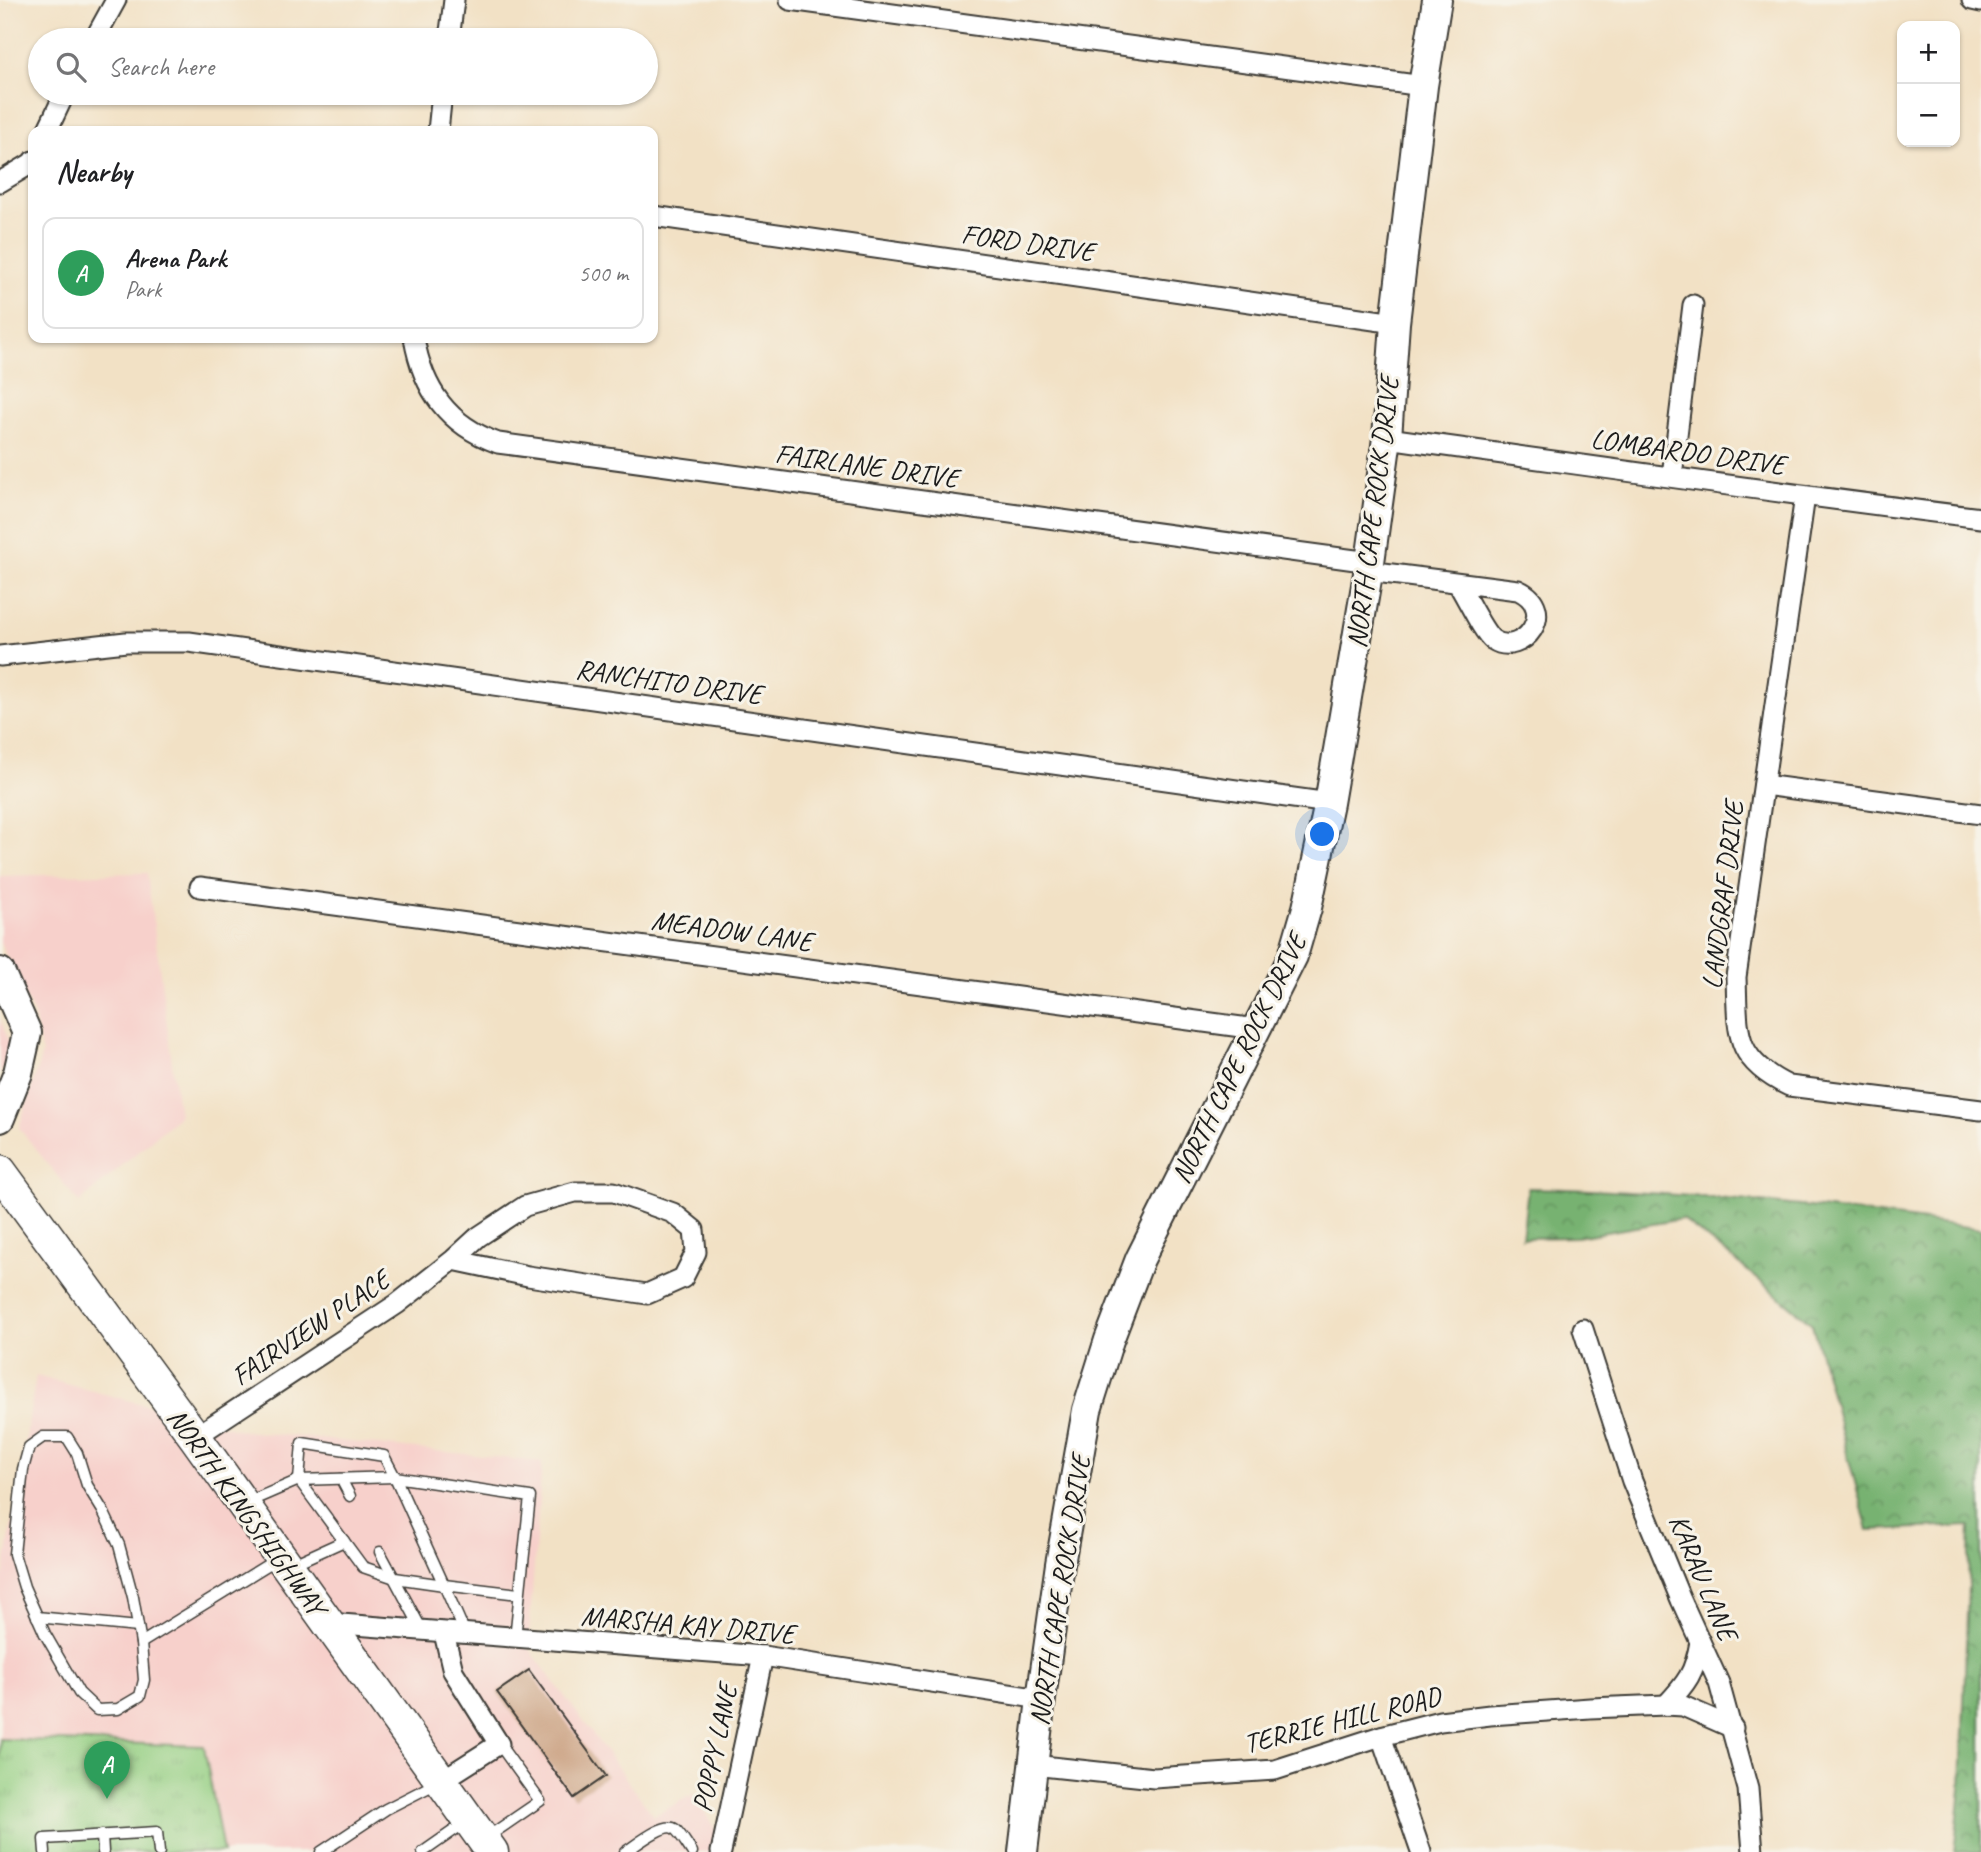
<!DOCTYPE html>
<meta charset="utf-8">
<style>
:root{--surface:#fff;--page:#f2f2f2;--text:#202124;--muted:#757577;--line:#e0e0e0;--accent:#d1495b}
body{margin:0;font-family:Caveat,sans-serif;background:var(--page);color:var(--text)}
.controls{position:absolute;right:21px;top:21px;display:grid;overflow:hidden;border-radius:14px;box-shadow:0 2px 5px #0004}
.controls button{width:63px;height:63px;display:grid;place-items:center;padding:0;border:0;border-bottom:2px solid var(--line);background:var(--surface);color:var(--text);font:35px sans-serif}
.you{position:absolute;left:1323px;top:835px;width:24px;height:24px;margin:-18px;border:5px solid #fff;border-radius:50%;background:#1a73e8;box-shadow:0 0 0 10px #1a73e833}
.badge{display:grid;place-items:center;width:46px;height:46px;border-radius:50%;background:var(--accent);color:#fff;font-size:23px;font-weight:700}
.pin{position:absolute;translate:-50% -58px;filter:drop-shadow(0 2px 4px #0008)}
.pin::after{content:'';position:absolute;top:37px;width:24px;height:21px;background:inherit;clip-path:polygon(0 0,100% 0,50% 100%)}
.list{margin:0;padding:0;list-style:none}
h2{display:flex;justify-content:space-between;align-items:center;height:91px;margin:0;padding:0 28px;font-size:30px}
h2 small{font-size:23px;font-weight:400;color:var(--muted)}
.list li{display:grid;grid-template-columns:46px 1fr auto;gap:21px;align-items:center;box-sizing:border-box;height:112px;margin:0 14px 14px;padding:0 14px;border:2px solid var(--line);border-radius:14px}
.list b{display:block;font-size:26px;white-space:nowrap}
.list p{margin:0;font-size:23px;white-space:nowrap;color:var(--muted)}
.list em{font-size:23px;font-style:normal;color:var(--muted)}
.icon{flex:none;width:38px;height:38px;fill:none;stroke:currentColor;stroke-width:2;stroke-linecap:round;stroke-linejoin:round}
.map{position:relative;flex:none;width:1981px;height:1852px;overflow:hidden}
.search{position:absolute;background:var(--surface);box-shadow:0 2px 5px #0004;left:28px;top:28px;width:630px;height:77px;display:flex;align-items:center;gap:18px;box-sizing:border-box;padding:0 24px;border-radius:38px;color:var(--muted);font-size:26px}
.panel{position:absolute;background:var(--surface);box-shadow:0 2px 5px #0004;left:28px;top:126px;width:630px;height:217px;border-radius:14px}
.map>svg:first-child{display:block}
.built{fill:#f7d0cb}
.forest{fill:url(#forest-crowns);stroke:#4a6746;stroke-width:2}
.park{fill:url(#park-tufts);stroke:#587650;stroke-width:2}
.building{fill:#cda688}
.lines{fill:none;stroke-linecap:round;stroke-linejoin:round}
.lane-casing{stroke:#3c3a35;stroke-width:13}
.street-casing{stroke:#3c3a35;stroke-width:23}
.secondary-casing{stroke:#3c3a35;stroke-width:32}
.primary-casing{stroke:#3c3a35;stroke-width:35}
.lane{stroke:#fff;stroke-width:10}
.street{stroke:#fff;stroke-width:19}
.secondary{stroke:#fff;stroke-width:28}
.primary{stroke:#fff;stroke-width:32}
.labels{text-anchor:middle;stroke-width:6;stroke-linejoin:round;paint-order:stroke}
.street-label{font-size:28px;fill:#1c1c1c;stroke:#f7f3e8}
</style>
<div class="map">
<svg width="1981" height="1852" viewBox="0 0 1981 1852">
<defs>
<pattern id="forest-crowns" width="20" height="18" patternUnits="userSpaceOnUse" patternTransform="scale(1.75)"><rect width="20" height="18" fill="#77b271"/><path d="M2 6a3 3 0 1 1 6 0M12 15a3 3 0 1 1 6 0" fill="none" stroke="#61905c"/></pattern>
<pattern id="park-tufts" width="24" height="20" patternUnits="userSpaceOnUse" patternTransform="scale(1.75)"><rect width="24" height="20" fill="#94cf83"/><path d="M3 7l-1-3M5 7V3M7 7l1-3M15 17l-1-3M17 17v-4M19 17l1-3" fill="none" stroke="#7fb171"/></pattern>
</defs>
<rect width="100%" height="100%" fill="#f7f3e8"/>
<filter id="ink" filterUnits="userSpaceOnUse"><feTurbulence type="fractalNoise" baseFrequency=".0143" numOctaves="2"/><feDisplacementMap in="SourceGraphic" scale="14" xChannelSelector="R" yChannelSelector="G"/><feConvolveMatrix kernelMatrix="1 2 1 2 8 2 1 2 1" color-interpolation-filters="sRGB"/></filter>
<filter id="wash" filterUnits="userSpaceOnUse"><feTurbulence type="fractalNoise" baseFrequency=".00686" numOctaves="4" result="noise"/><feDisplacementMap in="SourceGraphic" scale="28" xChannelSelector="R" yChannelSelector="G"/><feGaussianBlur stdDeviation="1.57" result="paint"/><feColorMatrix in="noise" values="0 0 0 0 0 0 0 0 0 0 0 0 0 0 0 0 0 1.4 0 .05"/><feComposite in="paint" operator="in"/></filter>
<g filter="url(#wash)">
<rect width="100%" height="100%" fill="#f2e1c5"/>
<g class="built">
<polygon points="147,873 179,1116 79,1203 19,1128 42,1054 34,1015 0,943 0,876"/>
<polygon points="0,1018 12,1051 0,1074"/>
<polygon points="36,1376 244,1431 542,1462 528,1647 654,1816 693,1794 730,1852 223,1852 204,1746 0,1739 0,1596"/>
</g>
<path class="forest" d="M1528,1188C1680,1191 1831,1207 1981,1229V1852H1954L1961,1789L1970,1526L1868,1530L1812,1324L1731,1257L1682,1219L1577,1237L1522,1238Z"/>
<polygon class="park" points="0,1739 204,1746 223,1852 0,1852"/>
<g id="blocks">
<polygon class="building" points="529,1670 606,1776 574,1798 497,1692"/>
</g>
</g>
<g filter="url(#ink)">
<use href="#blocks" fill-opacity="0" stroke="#3c3a35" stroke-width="2"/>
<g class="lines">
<defs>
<g id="lane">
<polygon points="43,1437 67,1437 77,1453 87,1485 103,1511 119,1545 133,1597 141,1643 144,1680 140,1696 118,1709 97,1710 79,1693 45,1634 24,1587 14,1554 23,1469 29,1447"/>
<polygon points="302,1443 384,1456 395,1477 299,1480"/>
<polyline points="341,1479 350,1496"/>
<polyline points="246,1503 299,1480 363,1567 395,1578 444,1585 395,1477 530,1497 515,1638"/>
<polyline points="380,1552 422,1630"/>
<polyline points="291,1565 344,1541"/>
<polyline points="37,1617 138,1627"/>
<polyline points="465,1633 444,1585 519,1594"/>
<polyline points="141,1643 277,1559"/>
<polyline points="102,1835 103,1852"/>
<polyline points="486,1838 540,1801 499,1744"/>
<polyline points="45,1852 44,1839 157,1832 159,1852"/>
<polyline points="321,1852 386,1809 437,1783"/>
<polyline points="423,1852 466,1822"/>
<path d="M625,1852C635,1846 665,1821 675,1829C681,1834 687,1845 692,1852"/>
</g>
<g id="street">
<polyline points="790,0 1423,86"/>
<polyline points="1972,0 1981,2"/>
<polyline points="94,40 116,0"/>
<polyline points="449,40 454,0"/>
<polyline points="47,131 65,93"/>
<polyline points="438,131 442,93"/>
<polyline points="0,182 32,163 33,161"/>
<polyline points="653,216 1395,323"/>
<path d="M414,338C423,390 448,425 498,443L1370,562"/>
<path d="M1387,438C1585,465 1783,494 1981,518"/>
<polyline points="1672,476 1693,305"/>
<path d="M1805,496L1736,977C1738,1033 1733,1059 1789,1086L1981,1110"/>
<path d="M1368,571L1518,590C1560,609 1522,659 1493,640C1483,633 1466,596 1458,584"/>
<polyline points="0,656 126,642 189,642 1329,803"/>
<polyline points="1764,785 1981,814"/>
<polyline points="200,887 1256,1029"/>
<polyline points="1583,1329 1632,1481 1681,1600 1719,1683 1748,1789 1753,1852"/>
<polyline points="195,1437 397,1304 453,1260 478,1237 525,1206 575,1192 614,1192 673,1213 694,1230 696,1252 683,1278 647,1294 528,1276 453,1260"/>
<polyline points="328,1623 763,1656 1041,1699"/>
<path d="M1666,1705C1687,1683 1695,1672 1700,1642"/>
<polyline points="1381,1736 1421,1852"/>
<polyline points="1033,1765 1154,1778 1275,1770 1381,1736 1440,1721 1490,1715 1590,1708 1666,1705 1683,1706 1733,1728"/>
<polyline points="441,1781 499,1744 453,1671 444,1633"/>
<polyline points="721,1852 763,1656"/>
</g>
<g id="secondary">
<polyline points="0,972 27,1033 18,1073 0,1118"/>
<polyline points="1023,1852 1041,1699 1060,1564 1087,1410 1109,1340 1140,1259 1293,956 1307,908 1329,803 1370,562 1387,438 1395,323 1423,86 1437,0"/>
</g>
<polyline id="primary" points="0,1171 195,1437 492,1852"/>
</defs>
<use href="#lane" class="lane-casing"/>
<use href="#street" class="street-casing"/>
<use href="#secondary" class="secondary-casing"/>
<use href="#primary" class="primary-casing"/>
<use href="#lane" class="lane"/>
<use href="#street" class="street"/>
<use href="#secondary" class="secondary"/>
<use href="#primary" class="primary"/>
</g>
</g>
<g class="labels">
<g class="street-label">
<text transform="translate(1028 242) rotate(8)" y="10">FORD DRIVE</text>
<text transform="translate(1688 451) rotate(8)" y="10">LOMBARDO DRIVE</text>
<text transform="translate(867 465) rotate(8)" y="10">FAIRLANE DRIVE</text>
<text transform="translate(1372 512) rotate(-83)" y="10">NORTH CAPE ROCK DRIVE</text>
<text transform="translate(669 681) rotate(8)" y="10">RANCHITO DRIVE</text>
<text transform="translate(1722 895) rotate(-83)" y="10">LANDGRAF DRIVE</text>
<text transform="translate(732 930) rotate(8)" y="10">MEADOW LANE</text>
<text transform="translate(1238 1058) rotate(-64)" y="10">NORTH CAPE ROCK DRIVE</text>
<text transform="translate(310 1327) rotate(-34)" y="10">FAIRVIEW PLACE</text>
<text transform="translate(247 1511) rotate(54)" y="10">NORTH KINGSHIGHWAY</text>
<text transform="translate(1704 1577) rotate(67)" y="10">KARAU LANE</text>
<text transform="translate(1059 1590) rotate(-81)" y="10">NORTH CAPE ROCK DRIVE</text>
<text transform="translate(688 1624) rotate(5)" y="10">MARSHA KAY DRIVE</text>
<text transform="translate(1342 1719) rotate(-14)" y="10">TERRIE HILL ROAD</text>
<text transform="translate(714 1748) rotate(-78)" y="10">POPPY LANE</text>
</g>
</g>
</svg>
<div class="controls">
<button>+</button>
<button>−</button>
</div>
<div class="you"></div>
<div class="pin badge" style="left:107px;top:1799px;background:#2e9e5b">A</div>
<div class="search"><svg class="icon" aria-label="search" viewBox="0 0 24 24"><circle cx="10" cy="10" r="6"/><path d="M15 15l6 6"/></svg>Search here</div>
<section class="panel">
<h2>Nearby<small></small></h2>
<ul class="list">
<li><span class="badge" style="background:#2e9e5b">A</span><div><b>Arena Park</b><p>Park</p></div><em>500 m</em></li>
</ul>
</section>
</div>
